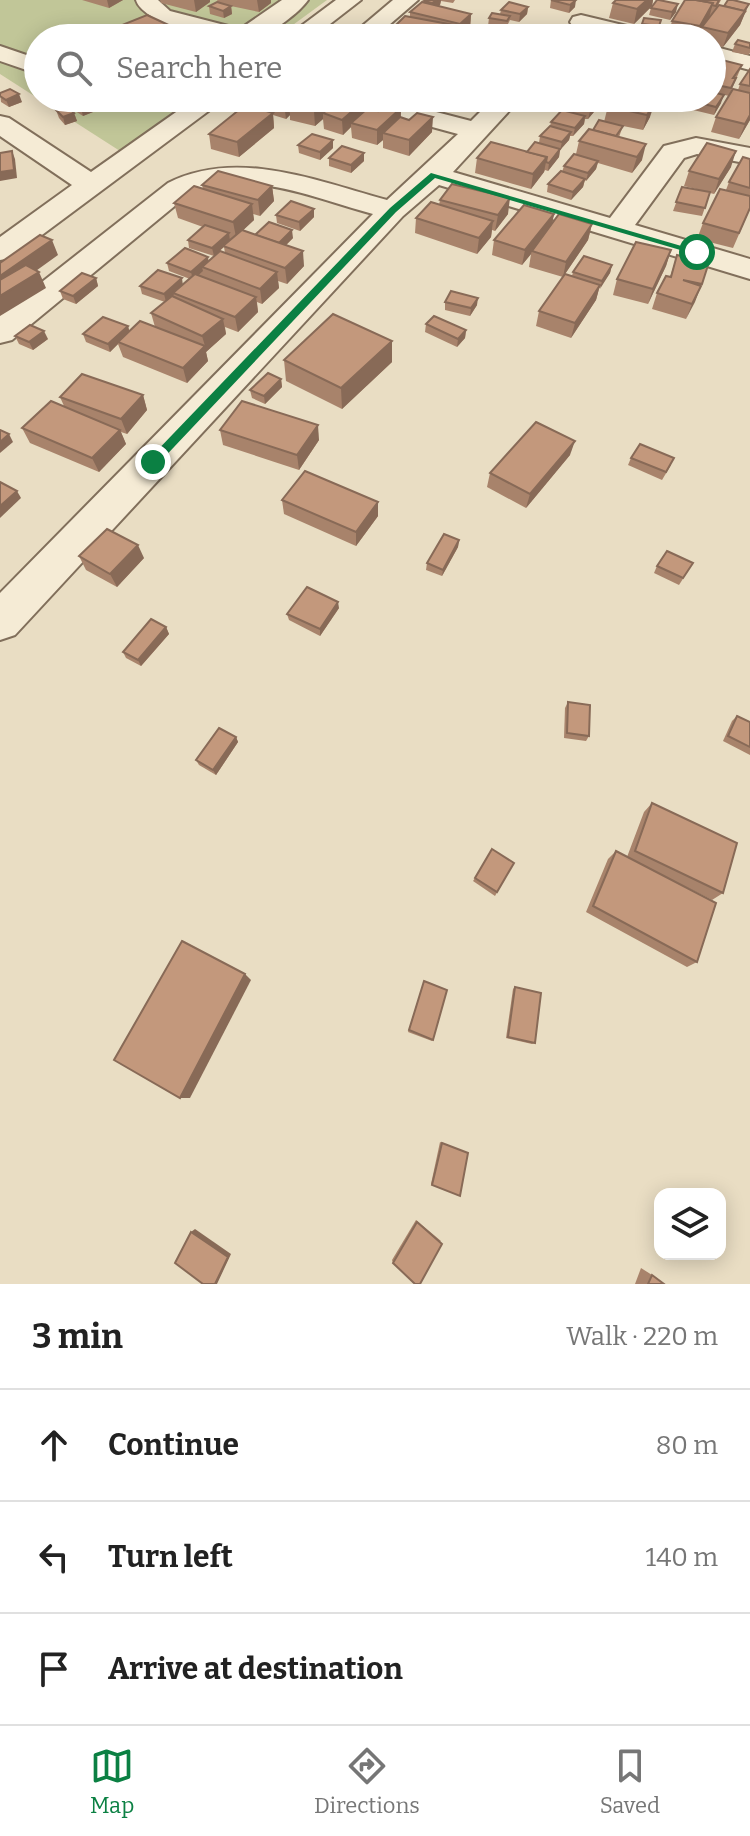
<!DOCTYPE html>
<meta charset="utf-8">
<style>
:root{--surface:#fff;--page:#f6f6f6;--text:#222;--muted:#767676;--line:#e0e0e0;--accent:#0b8043}
body{margin:0;font-family:Bitter,serif;background:var(--page);color:var(--text)}
.controls{position:absolute;right:24px;bottom:24px;display:grid;overflow:hidden;border-radius:16px;box-shadow:0 4px 20px #0003}
.controls button{width:72px;height:72px;display:grid;place-items:center;padding:0;border:0;border-bottom:2px solid var(--line);background:var(--surface);color:var(--text);font:40px sans-serif}
.stop{position:absolute;width:24px;height:24px;margin:-18px;border:6px solid #0b8043;border-radius:50%;background:#fff}
.stop.end{background:#0b8043;border-color:#fff;box-shadow:0 2px 8px #0008}
.list{margin:0;padding:0;list-style:none}
h2{display:flex;justify-content:space-between;align-items:center;height:104px;margin:0;padding:0 32px;font-size:34px}
h2 small{font-size:26px;font-weight:400;color:var(--muted)}
.list li{display:grid;grid-template-columns:52px 1fr auto;gap:24px;align-items:center;box-sizing:border-box;height:112px;padding:0 32px;border-top:2px solid var(--line)}
.list b{display:block;font-size:30px;white-space:nowrap}
.list em{font-size:26px;font-style:normal;color:var(--muted)}
.icon{flex:none;width:44px;height:44px;fill:none;stroke:currentColor;stroke-width:2;stroke-linecap:round;stroke-linejoin:round}
.map{position:relative;flex:none;width:750px;height:1284px;overflow:hidden}
.search{position:absolute;background:var(--surface);box-shadow:0 4px 20px #0003;left:24px;right:24px;top:24px;height:88px;display:flex;align-items:center;gap:20px;box-sizing:border-box;padding:0 28px;border-radius:44px;color:var(--muted);font-size:30px}
.sheet{height:440px;background:var(--surface)}
nav{display:flex;justify-content:space-around;align-items:center;box-sizing:border-box;height:112px;border-top:2px solid var(--line);background:var(--surface);font-size:22px;color:var(--muted)}
nav a{display:grid;justify-items:center;gap:4px}
nav .on{color:var(--accent)}
.map>svg:first-child{display:block}
.green{fill:#c1c698}
.lines{fill:none;stroke-linecap:round;stroke-linejoin:round}
.minor-casing{stroke:#816f5b;stroke-width:4}
.minor{fill:#f5ebd5;fill-rule:evenodd}
.wall{fill:#a8836b}
.shaded-wall{fill:#886a57}
.building{fill:#c3987c;stroke:#886a57;stroke-width:2}
.route{fill:#0b8043}
</style>
<div class="map">
<svg width="750" height="1284" viewBox="0 0 750 1284">
<rect width="100%" height="100%" fill="#e9ddc3"/>
<polygon class="green" points="0,0 327,0 275,38 38,38 38,98 192,98 120,151 0,74"/>
<g class="lines">
<defs>
<g id="minor">
<path d="M136,0H158L170,11L240,29L282,0H308C299,13 274,31 259,37C235,47 143,26 136,0Z"/>
<polygon points="336,0 361,0 312,38 285,38"/>
<polygon points="393,0 418,0 374,38 348,38"/>
<polygon points="581,15 656,33 660,38 619,38 573,27 570,22 573,17"/>
<polygon points="0,46 38,59 38,74 0,61"/>
<polygon points="712,46 750,56 750,70 712,60"/>
<polygon points="196,98 226,98 11,258 0,260 0,237 72,185 0,136 0,116 9,118 91,172"/>
<path d="M340,98H382L471,121L494,98H521L453,172L610,218L664,146L696,138L750,148V164L697,154L684,158L635,225L750,259V279L439,185L403,216L15,635L0,640V593L373,214C316,199 244,166 188,195L12,340L0,343V315L168,183C237,148 317,181 387,200L458,134L344,103Z"/>
</g>
</defs>
<use href="#minor" class="minor-casing"/>
<use href="#minor" class="minor"/>
</g>
<g class="wall">
<polygon points="82,0 123,0 109,8"/>
<polygon points="160,0 210,0 210,2 196,12 161,3"/>
<polygon points="217,0 271,0 271,3 259,12 226,5 231,6 232,14 224,18 210,14 209,6 218,2"/>
<polygon points="426,0 455,0 453,3 441,1 440,5 439,6 471,14 470,29 468,30 501,38 395,38 395,26 410,17 410,12 424,3"/>
<polygon points="551,0 552,0 575,7 569,13 550,8"/>
<polygon points="616,0 653,0 652,6 634,24 609,18 613,3"/>
<polygon points="685,0 721,0 716,9 747,11 744,15 740,25 723,47 712,45 712,38 699,38 700,33 697,38 682,38 668,35 672,21"/>
<polygon points="528,7 527,14 519,22 510,20 506,28 488,26 489,18 500,14 501,10"/>
<polygon points="651,8 676,12 670,20 649,15"/>
<polygon points="644,18 661,20 657,34 640,31"/>
<polygon points="122,25 177,38 125,38"/>
<polygon points="750,43 750,53 748,55 732,52 735,44"/>
<polygon points="742,65 729,96 712,92 712,68"/>
<polygon points="750,69 750,120 739,139 711,132 716,117 738,90 740,84"/>
<polygon points="0,93 22,102 9,107 1,102"/>
<polygon points="125,98 146,98 134,104"/>
<polygon points="239,98 257,98 248,103"/>
<polygon points="257,98 338,101 365,110 378,111 401,108 401,118 432,132 409,156 383,148 383,140 377,145 352,138 351,127 343,135 324,129 323,119 315,126 290,120 290,115 286,119 273,115 274,128 239,157 211,149 209,134 259,109"/>
<polygon points="413,98 435,98 431,103"/>
<polygon points="534,98 600,98 599,106 588,119 585,119 584,124 573,136 570,136 569,140 560,150 559,157 548,171 545,170 544,172 531,189 475,173 477,158 527,152 539,143 540,136 550,126 551,122 560,112 533,106"/>
<polygon points="644,100 650,117 643,130 623,126 619,137 642,160 632,173 598,163 596,169 586,181 585,180 583,187 571,200 547,192 548,184 562,172 564,166 576,154 579,141 604,122 608,106"/>
<polygon points="70,101 91,104 93,112 83,116 72,109"/>
<polygon points="692,101 721,103 714,115 689,109"/>
<polygon points="56,110 74,113 77,121 65,125 59,118"/>
<polygon points="298,145 333,148 320,160 299,153"/>
<polygon points="329,158 364,161 351,173 329,166"/>
<polygon points="750,159 750,209 733,248 697,239 703,223 726,190 729,182"/>
<polygon points="731,167 714,194 710,193 702,216 673,211 682,187 700,190 684,186 689,171"/>
<polygon points="202,185 272,186 274,201 260,216 253,214 254,220 243,230 255,235 293,238 286,245 304,266 287,284 278,281 279,288 262,304 257,302 258,312 238,332 225,327 226,334 206,352 208,361 187,383 123,357 118,344 110,352 86,342 83,334 128,326 129,331 155,327 151,313 165,302 142,294 140,286 183,284 190,279 169,271 167,263 209,261 225,253 224,247 214,256 189,248 188,240 203,227 178,218 174,203 203,189"/>
<polygon points="440,200 508,214 495,231 492,230 491,237 477,254 415,233 416,218 439,205"/>
<polygon points="314,209 314,217 300,231 277,223 276,215"/>
<polygon points="554,214 552,224 592,224 588,240 565,274 572,276 573,272 612,265 610,273 599,289 596,300 571,338 536,326 539,311 563,277 529,267 531,254 522,265 492,255 494,240"/>
<polygon points="671,250 666,266 648,304 613,295 617,279"/>
<polygon points="677,255 709,262 701,286 686,319 652,309 657,293 670,277"/>
<polygon points="96,278 98,286 76,304 63,299 60,291"/>
<polygon points="445,302 477,305 470,316 445,310"/>
<polygon points="426,324 466,330 465,338 457,347 425,332"/>
<polygon points="15,336 48,339 33,350 19,344"/>
<polygon points="284,360 392,362 342,409 286,381"/>
<polygon points="281,379 282,387 265,404 252,398 250,390"/>
<polygon points="143,395 147,410 127,434 121,432 126,444 99,472 30,443 22,428 64,406 60,397"/>
<polygon points="220,430 319,440 299,470 223,445"/>
<polygon points="570,455 526,508 487,487 490,473"/>
<polygon points="631,458 671,465 662,480 628,465"/>
<polygon points="282,500 378,502 378,516 356,546 284,514"/>
<polygon points="459,540 458,547 442,576 426,570 427,563"/>
<polygon points="79,556 144,558 117,587 86,570"/>
<polygon points="693,563 679,585 654,573 657,566"/>
<polygon points="339,608 320,636 289,620 287,614"/>
<polygon points="166,627 169,634 141,666 126,658 123,652"/>
<polygon points="568,702 589,736 586,741 564,738 565,708"/>
<polygon points="737,716 750,722 750,755 723,741 732,721"/>
<polygon points="236,737 238,742 216,775 199,765 196,760"/>
<polygon points="652,803 723,893 712,900 666,877 697,962 687,967 586,912 608,859 616,851 627,857 644,812"/>
<polygon points="514,863 495,896 473,881 475,878"/>
<polygon points="424,981 433,1040 432,1041 408,1032"/>
<polygon points="515,987 535,1043 532,1044 506,1038 513,989"/>
<polygon points="440,1142 468,1153 432,1185 431,1184"/>
<polygon points="416,1220 441,1241 393,1263 392,1260"/>
<polygon points="641,1268 652,1275 664,1284 635,1284"/>
</g>
<g class="shaded-wall">
<polygon points="107,0 123,0 109,8"/>
<polygon points="194,0 210,0 210,2 196,12"/>
<polygon points="257,0 271,0 271,3 259,12"/>
<polygon points="437,0 441,0 440,5 432,11 432,3"/>
<polygon points="576,0 575,7 569,13 570,5"/>
<polygon points="647,0 653,0 652,6 634,24 637,9"/>
<polygon points="713,3 709,18 702,27 697,38 700,26"/>
<polygon points="678,4 676,12 670,20 672,12"/>
<polygon points="749,4 740,25 723,47 728,33"/>
<polygon points="231,6 232,14 224,18 223,11"/>
<polygon points="528,7 527,14 519,22 520,14"/>
<polygon points="471,14 470,29 459,38 460,24"/>
<polygon points="454,25 453,38 444,38 444,36"/>
<polygon points="175,28 177,38 152,38"/>
<polygon points="600,28 598,36 597,38 591,38"/>
<polygon points="19,94 22,102 9,107 6,100"/>
<polygon points="724,95 721,103 714,115 716,107"/>
<polygon points="133,98 146,98 134,104"/>
<polygon points="248,98 257,98 248,103"/>
<polygon points="291,98 311,98 289,104 290,115 286,119 284,103"/>
<polygon points="328,98 338,98 338,105 323,113 323,119 315,126 314,111"/>
<polygon points="596,98 600,98 599,106 588,119 592,104"/>
<polygon points="365,100 366,116 351,123 351,127 343,135 342,120"/>
<polygon points="655,102 650,117 643,130 647,115"/>
<polygon points="91,104 93,112 83,116 81,108"/>
<polygon points="401,108 400,123 383,133 383,140 377,145 377,130"/>
<polygon points="74,113 77,121 65,125 63,117"/>
<polygon points="273,113 274,128 239,157 237,142"/>
<polygon points="750,115 750,120 739,139 745,124"/>
<polygon points="585,116 584,124 573,136 575,128"/>
<polygon points="433,117 432,132 409,156 409,140"/>
<polygon points="571,132 569,140 560,150 562,142"/>
<polygon points="333,140 333,148 320,160 320,152"/>
<polygon points="646,144 642,160 632,173 637,157"/>
<polygon points="560,149 559,157 548,171 549,163"/>
<polygon points="12,151 15,159 17,178 0,181 0,172"/>
<polygon points="736,151 731,167 714,194 719,179"/>
<polygon points="364,153 364,161 351,173 351,165"/>
<polygon points="547,157 544,172 531,189 533,174"/>
<polygon points="598,161 596,169 586,181 588,173"/>
<polygon points="585,179 583,187 571,200 573,192"/>
<polygon points="272,186 274,201 260,216 258,200"/>
<polygon points="510,198 508,214 495,231 498,215"/>
<polygon points="252,204 254,220 236,237 233,222"/>
<polygon points="314,209 314,217 300,231 299,222"/>
<polygon points="554,214 551,229 532,251 531,254 522,265 525,250"/>
<polygon points="493,221 491,237 477,254 479,238"/>
<polygon points="592,224 588,240 563,277 566,262"/>
<polygon points="292,230 293,238 278,253 277,245"/>
<polygon points="229,233 230,241 214,256 212,248"/>
<polygon points="52,240 58,255 8,291 39,272 46,288 0,316 0,276"/>
<polygon points="671,250 666,266 648,304 653,289"/>
<polygon points="303,251 304,266 287,284 285,268"/>
<polygon points="208,257 209,265 202,267 203,271 193,280 191,272"/>
<polygon points="612,265 610,273 600,289 602,281"/>
<polygon points="277,272 279,288 262,304 260,289"/>
<polygon points="96,278 98,286 76,304 73,296"/>
<polygon points="182,278 183,286 173,293 174,295 166,302 164,294"/>
<polygon points="600,285 596,300 571,338 575,323"/>
<polygon points="701,286 695,302 686,319 692,304"/>
<polygon points="256,297 258,312 238,332 235,317"/>
<polygon points="478,298 477,305 470,316 471,308"/>
<polygon points="223,319 226,334 206,352 208,361 187,383 183,368 205,346 202,336"/>
<polygon points="128,326 130,334 118,342 118,344 110,352 108,344"/>
<polygon points="466,330 465,338 457,347 458,339"/>
<polygon points="44,331 48,339 33,350 29,342"/>
<polygon points="392,341 392,362 342,409 341,388"/>
<polygon points="281,379 282,387 265,404 264,396"/>
<polygon points="143,395 147,410 127,434 121,419"/>
<polygon points="318,425 319,440 299,470 297,455"/>
<polygon points="120,430 126,444 99,472 92,458"/>
<polygon points="9,434 13,442 0,453 0,442"/>
<polygon points="575,441 570,455 526,508 530,494"/>
<polygon points="17,491 21,498 0,518 0,506"/>
<polygon points="378,502 378,516 356,546 356,532"/>
<polygon points="459,540 458,547 442,576 443,570"/>
<polygon points="138,545 144,558 117,587 110,574"/>
<polygon points="338,602 339,608 320,636 320,629"/>
<polygon points="166,627 169,634 141,666 138,660"/>
<polygon points="236,737 238,742 216,775 213,770"/>
<polygon points="245,974 251,980 190,1098 180,1098"/>
<polygon points="195,1229 231,1254 217,1284 215,1284 191,1232"/>
</g>
<g class="building">
<polygon points="426,0 437,0 432,3 424,1"/>
<polygon points="551,0 576,0 570,5"/>
<polygon points="616,0 647,0 637,9 613,3"/>
<polygon points="657,0 659,0 678,4 672,12 651,8"/>
<polygon points="685,0 696,0 713,3 700,26 672,21"/>
<polygon points="696,0 719,0 716,6 712,5 713,3"/>
<polygon points="728,0 733,0 749,4 744,11 724,6"/>
<polygon points="217,2 231,6 223,11 209,6"/>
<polygon points="422,2 471,14 460,24 410,12"/>
<polygon points="509,2 528,7 520,14 501,10"/>
<polygon points="719,5 745,11 728,33 702,27"/>
<polygon points="492,13 510,16 507,21 489,18"/>
<polygon points="147,15 175,28 149,38 122,25"/>
<polygon points="405,16 454,25 444,36 395,26"/>
<polygon points="644,18 661,20 659,26 642,24"/>
<polygon points="590,26 600,28 591,38 580,37"/>
<polygon points="465,29 501,38 455,38"/>
<polygon points="524,35 533,37 521,38"/>
<polygon points="738,40 750,43 750,48 735,44"/>
<polygon points="712,54 718,55 714,59 712,59"/>
<polygon points="718,59 742,65 733,78 736,78 731,88 712,84 712,68"/>
<polygon points="750,69 750,86 740,84"/>
<polygon points="10,89 19,94 6,100 0,96 0,93"/>
<polygon points="733,89 750,93 750,115 745,124 716,117"/>
<polygon points="712,92 724,95 716,107 692,101 694,98 712,98"/>
<polygon points="77,98 81,98 91,104 81,108 70,101"/>
<polygon points="265,98 291,98 284,103"/>
<polygon points="296,98 328,98 314,111 289,104"/>
<polygon points="342,98 357,98 365,100 342,120 323,113"/>
<polygon points="566,98 596,98 592,104"/>
<polygon points="613,98 637,98 655,102 647,115 608,106"/>
<polygon points="386,103 401,108 377,130 351,123 368,108 378,111"/>
<polygon points="245,105 273,113 237,142 209,134"/>
<polygon points="67,106 74,113 63,117 56,110"/>
<polygon points="562,110 585,116 575,128 551,122"/>
<polygon points="417,113 433,117 409,140 383,133 400,117 409,120"/>
<polygon points="599,120 623,126 616,136 593,130"/>
<polygon points="550,126 571,132 562,142 540,136"/>
<polygon points="589,129 646,144 637,157 579,141"/>
<polygon points="312,134 333,140 320,152 298,145"/>
<polygon points="491,142 547,157 533,174 477,158"/>
<polygon points="535,142 560,149 549,163 546,162 547,157 527,152"/>
<polygon points="707,143 736,151 719,179 689,171"/>
<polygon points="342,146 364,153 351,165 329,158"/>
<polygon points="12,151 14,170 0,172 0,153"/>
<polygon points="574,154 598,161 588,173 564,166"/>
<polygon points="743,157 750,159 750,188 729,182"/>
<polygon points="218,171 272,186 258,200 202,185"/>
<polygon points="561,171 585,179 573,192 548,184"/>
<polygon points="452,184 510,198 498,215 440,200"/>
<polygon points="194,186 252,204 233,222 174,203"/>
<polygon points="682,187 710,192 705,208 676,202"/>
<polygon points="720,189 750,196 750,208 739,233 703,223"/>
<polygon points="291,201 314,209 299,222 276,215"/>
<polygon points="431,202 493,221 479,238 416,218"/>
<polygon points="524,205 554,214 525,250 494,240"/>
<polygon points="559,214 592,224 566,262 532,251"/>
<polygon points="269,222 292,230 279,243 255,235"/>
<polygon points="205,225 229,233 212,248 188,240"/>
<polygon points="242,230 303,251 285,268 223,246"/>
<polygon points="40,235 52,240 0,276 0,263"/>
<polygon points="636,242 671,250 653,289 617,279"/>
<polygon points="185,248 208,257 191,272 167,263"/>
<polygon points="220,251 277,272 260,289 202,267"/>
<polygon points="677,255 709,262 702,284 683,280 701,286 692,304 657,293 666,276 671,277"/>
<polygon points="584,256 612,265 602,281 573,272"/>
<polygon points="26,265 39,272 0,296 0,280"/>
<polygon points="158,270 182,278 164,294 140,286"/>
<polygon points="82,273 96,278 73,296 60,291"/>
<polygon points="195,274 256,297 235,317 173,293"/>
<polygon points="565,274 600,285 575,323 539,311"/>
<polygon points="451,291 478,298 471,308 445,302"/>
<polygon points="172,296 223,319 202,336 151,313"/>
<polygon points="333,314 392,341 341,388 284,360"/>
<polygon points="434,316 466,330 458,339 426,324"/>
<polygon points="103,317 128,326 108,344 83,334"/>
<polygon points="140,321 205,346 183,368 118,342"/>
<polygon points="30,325 44,331 29,342 15,336"/>
<polygon points="268,373 281,379 264,396 250,390"/>
<polygon points="82,374 143,395 121,419 60,397"/>
<polygon points="51,401 120,430 92,458 22,428"/>
<polygon points="242,401 318,425 297,455 220,430"/>
<polygon points="536,422 575,441 530,494 490,473"/>
<polygon points="0,430 9,434 0,442"/>
<polygon points="640,444 674,458 666,472 631,458"/>
<polygon points="305,471 378,502 356,532 282,500"/>
<polygon points="0,482 17,491 0,506"/>
<polygon points="107,529 138,545 110,574 79,556"/>
<polygon points="444,534 459,540 443,570 427,563"/>
<polygon points="667,551 693,563 683,578 657,566"/>
<polygon points="307,587 338,602 320,629 287,614"/>
<polygon points="151,619 166,627 138,660 123,652"/>
<polygon points="568,702 590,705 589,736 567,733"/>
<polygon points="737,716 750,722 750,747 728,736"/>
<polygon points="219,728 236,737 213,770 196,760"/>
<polygon points="652,803 737,843 723,893 635,851"/>
<polygon points="492,849 514,863 497,892 475,878"/>
<polygon points="616,851 716,903 697,962 593,906"/>
<polygon points="182,941 245,974 180,1098 114,1060"/>
<polygon points="424,981 447,990 433,1040 409,1030"/>
<polygon points="515,987 541,993 535,1043 508,1037"/>
<polygon points="442,1143 468,1153 460,1196 432,1185"/>
<polygon points="417,1222 442,1244 420,1284 415,1284 393,1263"/>
<polygon points="191,1232 228,1257 215,1284 203,1284 175,1263"/>
<polygon points="652,1275 664,1284 648,1284"/>
</g>
<polygon class="route" points="431,173 702,252 694,254 435,178 396,212 157,465 149,465 149,459 390,208"/>
</svg>
<div class="controls">
<button><svg class="icon" aria-label="layers" viewBox="0 0 24 24"><path d="M12 4l9 5-9 5-9-5zM3 14l9 5 9-5"/></svg></button>
</div>
<div class="stop" style="left:697px;top:252px"></div>
<div class="stop end" style="left:153px;top:462px"></div>
<div class="search"><svg class="icon" aria-label="search" viewBox="0 0 24 24"><circle cx="10" cy="10" r="6"/><path d="M15 15l6 6"/></svg>Search here</div>
</div>
<section class="sheet">
<h2>3 min<small>Walk · 220 m</small></h2>
<ul class="list">
<li><svg class="icon" aria-label="ahead" viewBox="0 0 24 24"><path d="M12 20V5M6 11l6-6 6 6"/></svg><div><b>Continue</b></div><em>80 m</em></li>
<li><svg class="icon" aria-label="left" viewBox="0 0 24 24"><path d="M17 20v-9H6M10 6l-5 5 5 5"/></svg><div><b>Turn left</b></div><em>140 m</em></li>
<li><svg class="icon" aria-label="arrive" viewBox="0 0 24 24"><path d="M6 21V4h12l-3 4 3 4H6"/></svg><div><b>Arrive at destination</b></div></li>
</ul>
</section>
<nav>
<a class="on"><svg class="icon" aria-label="map" viewBox="0 0 24 24"><path d="M3 6l6-2 6 2 6-2v14l-6 2-6-2-6 2zM9 4v14M15 6v14"/></svg>Map</a>
<a><svg class="icon" aria-label="directions" viewBox="0 0 24 24"><path d="M12 3l9 9-9 9-9-9zM9 14v-3h6M13 9l2 2-2 2"/></svg>Directions</a>
<a><svg class="icon" aria-label="saved" viewBox="0 0 24 24"><path d="M7 4h10v16l-5-4-5 4z"/></svg>Saved</a>
</nav>
